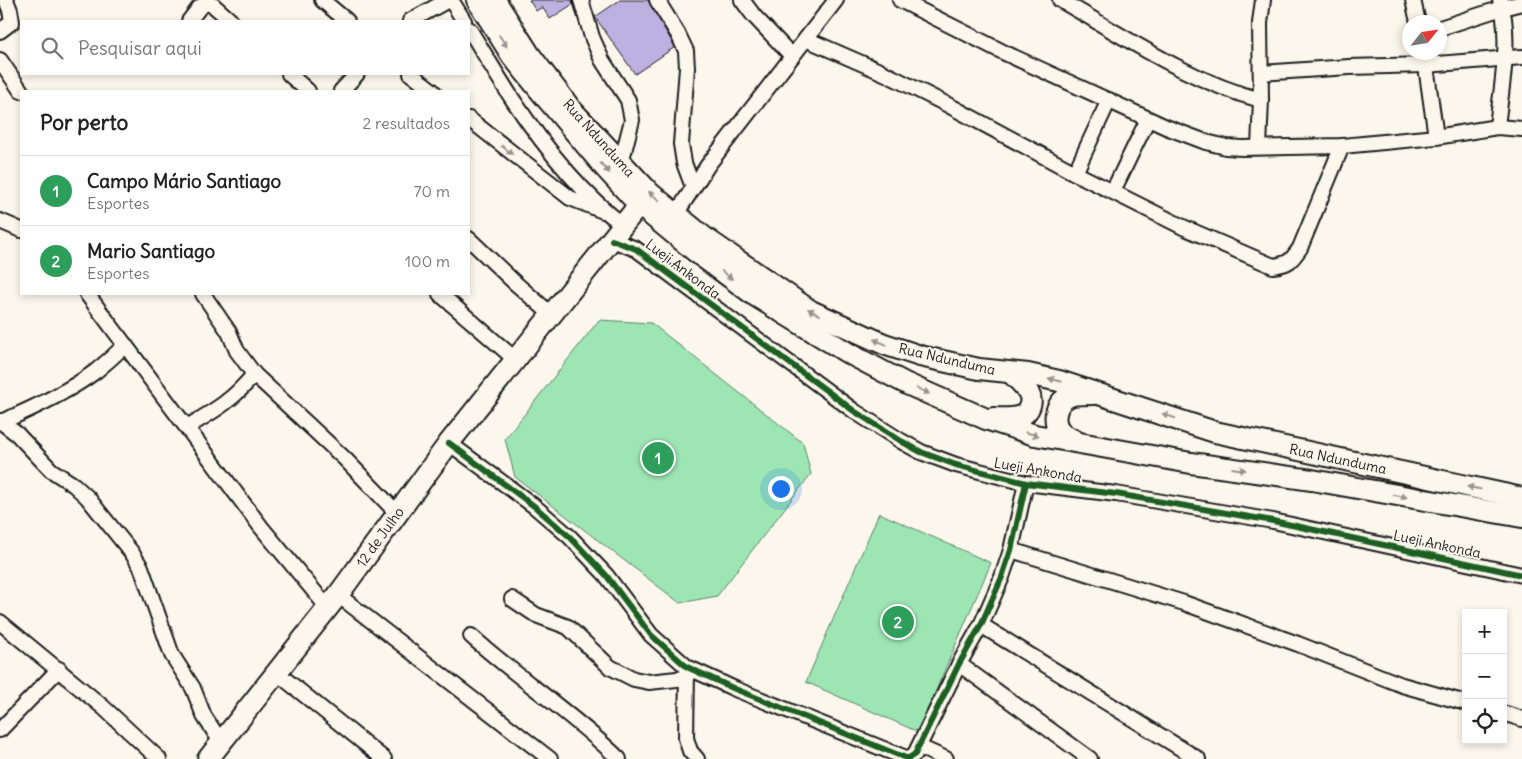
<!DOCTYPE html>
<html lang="pt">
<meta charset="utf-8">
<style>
:root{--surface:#fff;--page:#f6f6f6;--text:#222;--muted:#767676;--line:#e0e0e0;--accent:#1c1c1c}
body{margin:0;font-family:Delius,sans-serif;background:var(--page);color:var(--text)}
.controls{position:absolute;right:15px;bottom:15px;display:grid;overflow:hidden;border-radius:0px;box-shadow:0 2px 8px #0003}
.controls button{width:45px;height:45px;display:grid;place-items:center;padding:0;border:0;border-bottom:1px solid var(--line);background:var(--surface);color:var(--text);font:25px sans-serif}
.compass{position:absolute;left:1402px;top:15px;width:45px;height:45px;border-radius:50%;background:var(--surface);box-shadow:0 2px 8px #0003;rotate:60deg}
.you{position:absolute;left:780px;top:488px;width:18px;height:18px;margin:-12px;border:4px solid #fff;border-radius:50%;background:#1a73e8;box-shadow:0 0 0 8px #1a73e833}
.badge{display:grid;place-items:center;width:32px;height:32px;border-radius:50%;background:var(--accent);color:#fff;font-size:16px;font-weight:700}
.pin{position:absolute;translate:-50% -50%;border:2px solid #fff;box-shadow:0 1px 5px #0006}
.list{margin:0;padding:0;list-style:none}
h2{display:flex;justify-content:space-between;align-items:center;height:65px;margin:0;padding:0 20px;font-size:21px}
h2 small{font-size:16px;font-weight:400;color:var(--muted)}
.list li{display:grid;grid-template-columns:32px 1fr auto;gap:15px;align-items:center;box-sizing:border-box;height:70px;padding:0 20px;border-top:1px solid var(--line)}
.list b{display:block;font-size:19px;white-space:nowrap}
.list p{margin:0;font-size:16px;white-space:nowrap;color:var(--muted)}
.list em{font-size:16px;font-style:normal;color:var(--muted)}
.icon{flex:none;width:28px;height:28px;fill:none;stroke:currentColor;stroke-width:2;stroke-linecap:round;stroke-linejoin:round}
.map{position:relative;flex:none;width:1522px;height:759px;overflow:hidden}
.search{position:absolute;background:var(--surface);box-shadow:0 2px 8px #0003;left:20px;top:20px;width:450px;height:55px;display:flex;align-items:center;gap:12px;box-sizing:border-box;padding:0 18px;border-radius:0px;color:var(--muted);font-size:19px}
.panel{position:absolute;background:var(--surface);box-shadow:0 2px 8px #0003;left:20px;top:90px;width:450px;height:205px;border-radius:0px}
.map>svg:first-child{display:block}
.green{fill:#9de6b4;stroke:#5c8168}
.building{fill:#bdb1e2;stroke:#1c1c1c}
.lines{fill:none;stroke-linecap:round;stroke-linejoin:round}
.street-casing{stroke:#1c1c1c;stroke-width:18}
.secondary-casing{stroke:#1c1c1c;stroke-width:24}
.street{stroke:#fbf7ec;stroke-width:14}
.secondary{stroke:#fbf7ec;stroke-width:20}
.cycleway-casing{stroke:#fbf7ec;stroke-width:9}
.cycleway{stroke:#1b5e20;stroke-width:6}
.oneway{fill:#97948e}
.labels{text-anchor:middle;stroke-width:4;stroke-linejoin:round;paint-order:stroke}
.street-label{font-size:14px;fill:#1c1c1c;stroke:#fbf7ec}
</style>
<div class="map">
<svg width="1522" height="759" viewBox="0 0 1522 759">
<rect width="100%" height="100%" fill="#fbf7ec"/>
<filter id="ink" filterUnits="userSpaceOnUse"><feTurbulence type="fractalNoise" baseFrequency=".02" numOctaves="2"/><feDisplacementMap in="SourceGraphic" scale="10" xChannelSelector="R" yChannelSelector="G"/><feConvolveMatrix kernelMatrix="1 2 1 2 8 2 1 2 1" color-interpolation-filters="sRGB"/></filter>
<g filter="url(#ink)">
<g class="green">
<polygon points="599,320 651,323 803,443 811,474 717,596 680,603 515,477 505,439"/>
<polygon points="879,513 991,563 918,732 806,682"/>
</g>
<g class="building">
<polygon points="529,0 572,0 573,4 550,19 542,7 536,11"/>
<polygon points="620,0 648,0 675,47 635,74 595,17"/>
</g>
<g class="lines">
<defs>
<g id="street">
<polyline points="322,0 347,21"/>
<polyline points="451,0 464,21"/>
<polyline points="581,0 592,37 602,60 628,100 632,120 621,163"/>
<polyline points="657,0 678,34 686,51 687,68 681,144 684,163 693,187"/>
<polyline points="742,0 754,16 792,56"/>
<polyline points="900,0 1005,53 1166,127 1206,142 1226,147 1242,148 1342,146 1436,137 1497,127 1522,129"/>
<path d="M1060,0C1125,37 1189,81 1261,100"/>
<polyline points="1413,0 1418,22"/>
<polyline points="189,21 199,8 206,3 213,5 231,21"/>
<polyline points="410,21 448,0"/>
<polyline points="1440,28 1502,8 1522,3"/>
<path d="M469,29C484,53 498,77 513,100C543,145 581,193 624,226"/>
<polyline points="0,31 12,22 10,10 6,0"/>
<path d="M806,39L884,73L950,106L1075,173L1183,227L1273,266C1289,264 1291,261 1300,248L1342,146"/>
<polyline points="1424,52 1436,137"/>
<polyline points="0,60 21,91"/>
<polyline points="1261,73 1349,67 1426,65 1522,57"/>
<polyline points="289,74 308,91"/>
<polyline points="411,74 433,91"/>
<polyline points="341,91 357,74"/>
<polyline points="469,119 570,198 603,211"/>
<path d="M1497,127C1501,88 1512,38 1500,0"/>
<polyline points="1259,147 1261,100 1260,23 1263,0"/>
<polyline points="1075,173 1109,100"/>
<polyline points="1113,191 1148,119"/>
<polyline points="676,214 708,165 836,0"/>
<polyline points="0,221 21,230"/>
<polyline points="469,239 514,282 552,315"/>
<polyline points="612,240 636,249 854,411 901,441 921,452 956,465 1026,483 1116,494 1273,521 1522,575"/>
<polyline points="87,294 261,527 328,608"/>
<polyline points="203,294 229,332 237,351 254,374 345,459 397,513"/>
<polyline points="440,294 516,360"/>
<polyline points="0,421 17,434 51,470 74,485 87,497 132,553 141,567 172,655 193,688 204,716 221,742"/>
<path d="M1,422C34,408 68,392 96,371C106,363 116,354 125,345"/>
<path d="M187,427C214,411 235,399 254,374"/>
<polyline points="449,443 534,506 570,537 606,575 651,635 687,667 735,689 906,758 909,758 915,754 959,664 981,625 1002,577 1011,550 1026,483"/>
<polyline points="1011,550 1184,603 1298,644 1402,685 1466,703"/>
<polyline points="338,595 550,759"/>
<polyline points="512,599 536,615 568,627 610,667 634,679 649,682 686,678"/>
<polyline points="0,622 103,707 159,759"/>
<polyline points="981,625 1198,759"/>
<path d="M471,636C519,679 573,714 619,759"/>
<polyline points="959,664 1090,759"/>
<polyline points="687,670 686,738 690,751 697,759"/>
<polyline points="276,672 384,759"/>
<polyline points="1503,713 1522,719"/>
<polyline points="0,730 59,669"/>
<polyline points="919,747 946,759"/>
</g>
<g id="secondary">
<polyline points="477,0 512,56 541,92 606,169 639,205 696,252 754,295 848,353 907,384 986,419 1035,435 1191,463 1312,480 1522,517"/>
<polyline points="495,0 530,55 571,109 650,193 704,237 811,311 884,344 920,356 979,369 1028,374 1059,381 1215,432 1522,498"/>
<path d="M993,418C1001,418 1010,419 1017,417C1022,416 1025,414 1027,411C1038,396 1022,384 1012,374"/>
<path d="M1077,442C1073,439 1067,437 1063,434C1049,422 1056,399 1073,395C1079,394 1087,394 1094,394"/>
<polyline points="208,759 338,595 449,443 639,205"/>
</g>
</defs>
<use href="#street" class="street-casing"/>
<use href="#secondary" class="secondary-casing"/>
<use href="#street" class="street"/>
<use href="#secondary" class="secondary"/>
<defs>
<g id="cycleway">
<polyline points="612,240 636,249 854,411 901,441 921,452 956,465 1026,483 1116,494 1273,521 1522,575"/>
<polyline points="449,443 534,506 570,537 606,575 651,635 687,667 735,689 906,758 909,758 915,754 959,664 981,625 1002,577 1011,550 1026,483"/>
</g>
</defs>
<use href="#cycleway" class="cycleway-casing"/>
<use href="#cycleway" class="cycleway"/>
</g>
<defs><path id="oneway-solid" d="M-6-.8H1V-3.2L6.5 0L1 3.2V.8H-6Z" transform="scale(1.25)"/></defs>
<g class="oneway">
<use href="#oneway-solid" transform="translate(503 41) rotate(56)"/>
<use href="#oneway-solid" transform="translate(507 150) rotate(38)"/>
<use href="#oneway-solid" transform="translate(605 168) rotate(48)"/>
<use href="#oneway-solid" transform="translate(654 196) rotate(-140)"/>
<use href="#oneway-solid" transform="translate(727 275) rotate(37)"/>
<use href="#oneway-solid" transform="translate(814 312) rotate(-153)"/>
<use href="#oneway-solid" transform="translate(880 342) rotate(-157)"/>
<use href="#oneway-solid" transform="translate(1055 380) rotate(-166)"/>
<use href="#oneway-solid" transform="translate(923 391) rotate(24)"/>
<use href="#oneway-solid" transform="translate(1169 416) rotate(-161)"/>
<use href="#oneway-solid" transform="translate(1032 434) rotate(14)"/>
<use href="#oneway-solid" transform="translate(1239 469) rotate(8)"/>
<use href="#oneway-solid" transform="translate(1474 488) rotate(-168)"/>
<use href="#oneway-solid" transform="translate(1400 496) rotate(10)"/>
</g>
</g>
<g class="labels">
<g class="street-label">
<text transform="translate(599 138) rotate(48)" y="5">Rua Ndunduma</text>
<text transform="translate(683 269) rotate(37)" y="5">Lueji Ankonda</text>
<text transform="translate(947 359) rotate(13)" y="5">Rua Ndunduma</text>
<text transform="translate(1338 459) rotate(12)" y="5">Rua Ndunduma</text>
<text transform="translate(1038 470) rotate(10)" y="5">Lueji Ankonda</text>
<text transform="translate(380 537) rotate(-54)" y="5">12 de Julho</text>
<text transform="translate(1437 544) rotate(12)" y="5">Lueji Ankonda</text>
</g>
</g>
</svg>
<div class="controls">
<button>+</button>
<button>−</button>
<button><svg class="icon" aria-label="locate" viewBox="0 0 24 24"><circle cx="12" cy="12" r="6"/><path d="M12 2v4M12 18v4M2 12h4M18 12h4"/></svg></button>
</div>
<svg class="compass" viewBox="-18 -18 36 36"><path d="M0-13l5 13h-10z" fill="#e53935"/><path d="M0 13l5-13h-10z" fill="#767676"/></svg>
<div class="you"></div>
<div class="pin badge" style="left:658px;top:458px;background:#2e9e5b">1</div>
<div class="pin badge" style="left:898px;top:622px;background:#2e9e5b">2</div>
<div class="search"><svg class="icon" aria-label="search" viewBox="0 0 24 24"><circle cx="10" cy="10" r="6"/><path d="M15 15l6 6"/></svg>Pesquisar aqui</div>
<section class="panel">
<h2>Por perto<small>2 resultados</small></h2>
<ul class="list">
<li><span class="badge" style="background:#2e9e5b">1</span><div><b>Campo Mário Santiago</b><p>Esportes</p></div><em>70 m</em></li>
<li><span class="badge" style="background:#2e9e5b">2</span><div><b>Mario Santiago</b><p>Esportes</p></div><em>100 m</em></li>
</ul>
</section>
</div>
